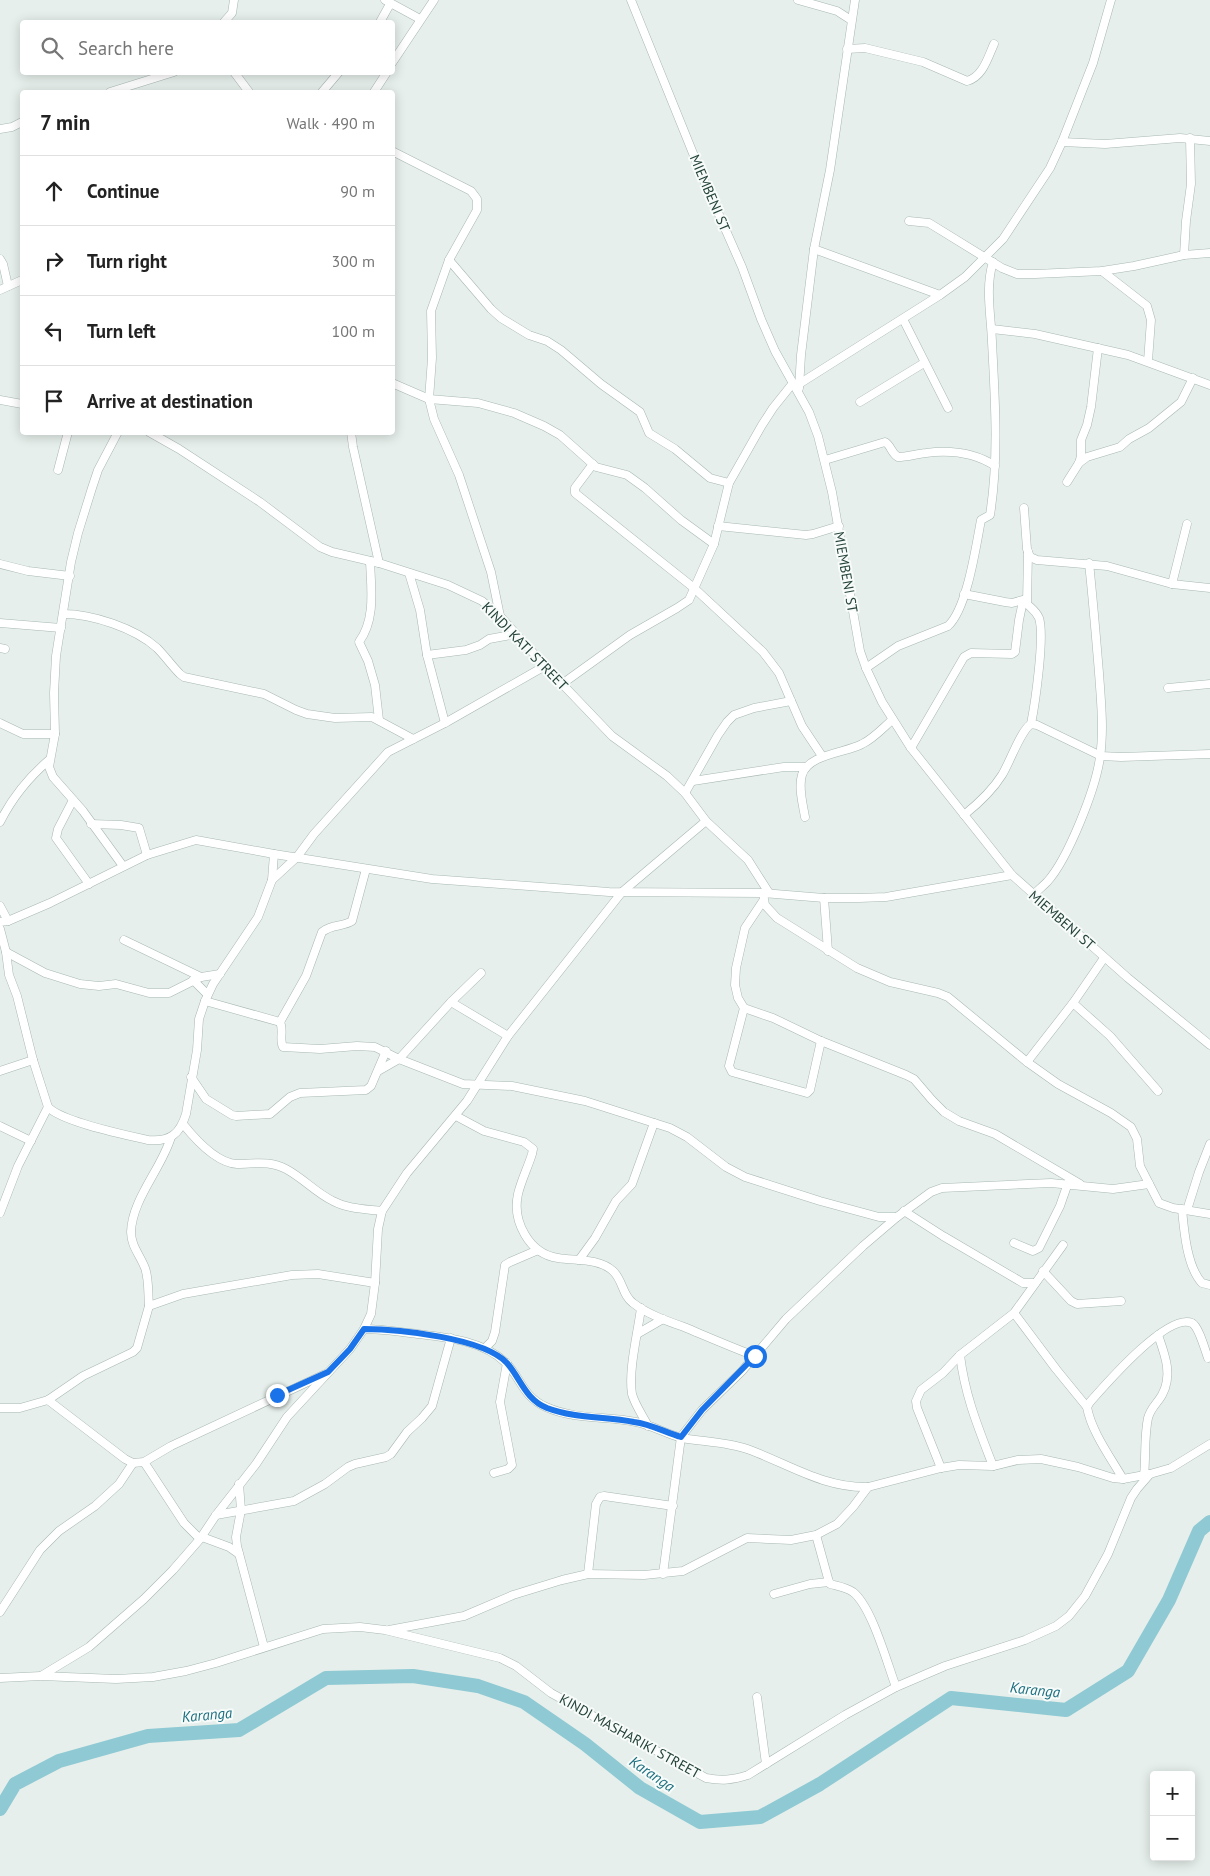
<!DOCTYPE html>
<meta charset="utf-8">
<style>
:root{--surface:#fff;--page:#f6f6f6;--text:#222;--muted:#767676;--line:#e0e0e0}
body{margin:0;font-family:"PT Sans",sans-serif;background:var(--page);color:var(--text)}
.controls{position:absolute;right:15px;bottom:15px;display:grid;overflow:hidden;border-radius:5px;box-shadow:0 2px 12px #0003}
.controls button{width:45px;height:45px;display:grid;place-items:center;padding:0;border:0;border-bottom:1px solid var(--line);background:var(--surface);color:var(--text);font:25px sans-serif}
.stop{position:absolute;width:15px;height:15px;margin:-11px;border:4px solid #1a73e8;border-radius:50%;background:#fff}
.stop.end{background:#1a73e8;border-color:#fff;box-shadow:0 1px 5px #0008}
.list{margin:0;padding:0;list-style:none}
h2{display:flex;justify-content:space-between;align-items:center;height:65px;margin:0;padding:0 20px;font-size:21px}
h2 small{font-size:16px;font-weight:400;color:var(--muted)}
.list li{display:grid;grid-template-columns:32px 1fr auto;gap:15px;align-items:center;box-sizing:border-box;height:70px;padding:0 20px;border-top:1px solid var(--line)}
.list b{display:block;font-size:19px;white-space:nowrap}
.list em{font-size:16px;font-style:normal;color:var(--muted)}
.icon{flex:none;width:28px;height:28px;fill:none;stroke:currentColor;stroke-width:2;stroke-linecap:round;stroke-linejoin:round}
.map{position:relative;flex:none;width:1210px;height:1876px;overflow:hidden}
.search{position:absolute;background:var(--surface);box-shadow:0 2px 12px #0003;left:20px;top:20px;width:375px;height:55px;display:flex;align-items:center;gap:12px;box-sizing:border-box;padding:0 18px;border-radius:5px;color:var(--muted);font-size:19px}
.panel{position:absolute;background:var(--surface);box-shadow:0 2px 12px #0003;left:20px;top:90px;width:375px;height:345px;border-radius:5px}
.map>svg:first-child{display:block}
.lines{fill:none;stroke-linecap:round;stroke-linejoin:round}
.river{stroke:#8ec9d4;stroke-width:14}
.street-casing{stroke:#a8b8b2;stroke-width:9}
.street{stroke:#fff;stroke-width:8}
.route{stroke:#1a73e8;stroke-width:6}
.labels{text-anchor:middle;stroke-width:4;stroke-linejoin:round;paint-order:stroke}
.street-label{font-size:14px;fill:#24423a;stroke:#f7fbf9}
.water-label{font-size:15px;font-style:italic;fill:#1c6f80;stroke:#f7fbf9}
</style>
<div class="map">
<svg width="1210" height="1876" viewBox="0 0 1210 1876">
<rect width="100%" height="100%" fill="#e6efeb"/>
<g class="lines">
<polyline class="river" points="0,1809 15,1784 59,1761 148,1736 239,1730 326,1678 413,1676 478,1686 524,1702 585,1744 640,1788 700,1822 760,1817 820,1784 951,1698 1066,1710 1128,1671 1169,1600 1199,1531 1210,1522"/>
<defs>
<g id="street">
<polyline points="385,0 420,19"/>
<polyline points="631,0 705,183 742,267 761,319 775,351 809,412 818,436 832,492 860,651 866,668 882,702 911,748 1012,875 1128,978 1210,1045"/>
<polyline points="798,0 837,11 851,20"/>
<polyline points="224,22 232,13 234,0"/>
<polyline points="380,22 390,4"/>
<path d="M847,49L865,48L923,62L967,81C983,77 988,57 994,44"/>
<polyline points="392,63 434,0"/>
<polyline points="234,72 249,92"/>
<polyline points="110,92 174,72"/>
<polyline points="322,92 339,72"/>
<polyline points="374,92 387,72"/>
<polyline points="0,129 12,127 22,122"/>
<polyline points="1062,142 1105,144 1180,138 1210,141"/>
<polyline points="392,151 471,191 477,199 477,210 449,260 431,311 432,358 429,399 434,419 459,475 491,572 500,616"/>
<polyline points="909,221 929,223 1002,268 1017,274 1035,274 1102,271 1134,266 1184,255 1210,253"/>
<polyline points="814,249 940,295"/>
<polyline points="1184,255 1186,221 1191,184 1190,138"/>
<polyline points="0,259 3,264 8,286"/>
<polyline points="449,260 491,309 501,318 529,335 547,341 561,350 601,384 640,412 649,433 675,449 710,478 729,483"/>
<polyline points="1102,271 1147,306 1151,320 1148,361"/>
<polyline points="0,290 22,280"/>
<polyline points="903,319 948,408"/>
<polyline points="992,329 1035,334 1128,355 1210,385"/>
<polyline points="392,383 429,399 478,403 514,413 544,426 560,435 596,467 627,475 645,488 681,520 714,544"/>
<polyline points="799,384 940,295 965,277 1003,239 1050,168 1062,142 1093,63 1111,0"/>
<polyline points="799,388 801,355 814,249 830,170 855,0"/>
<polyline points="0,400 22,404"/>
<polyline points="860,402 924,363"/>
<polyline points="118,432 98,470 92,488 78,533 71,562 56,656 54,693 55,734 49,767 53,777 83,811 123,866"/>
<polyline points="149,432 179,449 260,502 320,547 332,552 379,563 448,585 482,601 500,616 545,666 612,736 667,776 685,793 706,821 748,860 769,893"/>
<polyline points="351,432 353,447 379,563"/>
<path d="M825,460L885,442C891,445 891,453 898,457C907,457 916,454 926,453C950,450 975,453 995,466"/>
<polyline points="1079,463 1087,457 1120,447 1129,439 1149,428 1181,402 1193,378"/>
<polyline points="593,464 575,488 575,493 694,588 763,652 779,673 802,726 822,756"/>
<polyline points="58,470 68,432"/>
<polyline points="1067,482 1079,463 1081,456 1081,440 1087,425 1091,407 1098,348"/>
<polyline points="1024,508 1027,549 1030,557 1037,560 1107,566 1172,584 1210,588"/>
<polyline points="718,526 806,535 813,534 839,526"/>
<path d="M1028,552L1027,604C1032,609 1036,611 1039,618C1045,636 1035,704 1031,724"/>
<path d="M370,561C371,588 376,619 359,642L368,661L375,685L379,720"/>
<polyline points="0,564 28,571 70,576"/>
<polyline points="409,573 420,610 427,655 445,723"/>
<polyline points="1172,584 1187,524"/>
<polyline points="964,594 1005,602 1012,603 1026,599"/>
<path d="M63,614C92,614 135,628 157,648C165,656 172,666 180,674L184,677L264,694L296,710L307,714L335,718L372,717L413,739"/>
<polyline points="0,623 61,628"/>
<polyline points="0,648 5,649"/>
<polyline points="427,655 466,650 480,645 489,639 516,634"/>
<path d="M866,668L898,646L948,626C967,609 976,546 981,520L990,515C999,458 995,399 992,342C991,315 985,288 993,262"/>
<polyline points="562,684 630,635 677,608 689,600 714,544 729,483 762,425 773,408 793,383"/>
<polyline points="1168,688 1210,684"/>
<polyline points="0,723 23,734 55,734"/>
<polyline points="911,748 964,657 971,653 1012,654 1015,652 1019,620 1023,601"/>
<polyline points="693,781 784,767 806,767"/>
<polyline points="685,793 718,735 727,722 734,715 754,708 791,701"/>
<polyline points="73,800 58,829 56,838 89,884"/>
<path d="M964,815C979,803 992,791 1002,775C1010,762 1021,730 1031,724L1037,725L1101,756L1121,757L1210,754"/>
<path d="M805,817C803,805 798,787 802,775C808,754 846,753 862,744C873,739 883,728 892,720"/>
<path d="M0,822C12,798 28,778 49,760"/>
<polyline points="91,824 121,825 139,828 147,855"/>
<polyline points="272,880 274,854"/>
<polyline points="763,893 765,905 777,918 857,968 890,982 938,993 948,997 1027,1062 1058,1084 1111,1113 1131,1127 1137,1139 1140,1166 1159,1203 1173,1208 1210,1214"/>
<path d="M1033,895C1037,891 1042,887 1047,882C1068,859 1096,788 1100,757C1104,730 1101,701 1099,673C1096,637 1093,600 1089,563"/>
<polyline points="824,898 828,951"/>
<polyline points="763,901 745,928 736,968 735,985 738,998 744,1008 773,1018 821,1041 906,1075 914,1079 932,1100 944,1112 959,1121 995,1134 1080,1184"/>
<polyline points="0,906 8,921"/>
<polyline points="0,922 8,921 50,903 147,855 196,840 274,854 432,879 609,892 763,893 824,898 859,898 886,897 1012,875"/>
<path d="M0,929L6,952L9,975L17,996L33,1060L48,1107C62,1122 126,1135 148,1140C170,1142 180,1134 186,1114L197,1050L199,1019L205,1001L213,984L258,917L272,880L297,857L314,834L388,752L445,723L545,666"/>
<polyline points="124,940 201,977"/>
<polyline points="6,952 45,973 80,984 99,986 116,984 149,993 169,993 201,977 220,974"/>
<polyline points="193,980 207,994"/>
<path d="M205,1001L280,1022C284,1030 279,1040 283,1047L320,1049L357,1046L375,1047L399,1059L463,1084L512,1086L585,1101L670,1128L687,1137L726,1167L745,1177L820,1201L879,1217H897L931,1192L942,1188L1051,1183L1113,1189L1149,1184"/>
<polyline points="451,1002 508,1036"/>
<polyline points="1073,1003 1110,1036 1158,1091"/>
<polyline points="744,1008 729,1066 732,1072 807,1093 810,1090 821,1041"/>
<path d="M280,1022L306,976L322,932C332,924 343,927 352,921L366,869"/>
<polyline points="1027,1062 1073,1003 1104,958"/>
<polyline points="0,1071 33,1060"/>
<polyline points="378,1071 399,1059 451,1002 481,973"/>
<polyline points="191,1077 206,1099 232,1115 236,1116 270,1114 290,1097 300,1093 366,1090 371,1086 386,1051"/>
<path d="M456,1116L484,1131L524,1142L533,1149L532,1154C528,1167 521,1181 518,1194C512,1221 529,1254 558,1258C575,1261 599,1258 613,1271C623,1280 622,1295 633,1303C647,1314 667,1321 684,1327C708,1337 731,1347 755,1356"/>
<path d="M183,1124C195,1139 216,1163 237,1164C255,1164 269,1160 286,1169C303,1178 316,1193 333,1201C348,1209 366,1209 382,1211"/>
<polyline points="0,1126 31,1141"/>
<path d="M1182,1209C1184,1231 1187,1267 1202,1283L1210,1285"/>
<polyline points="1187,1210 1199,1172 1210,1144"/>
<polyline points="904,1211 943,1236 1018,1280 1023,1283 1035,1283"/>
<polyline points="0,1213 18,1166 48,1107"/>
<polyline points="1014,1243 1033,1251 1039,1248 1060,1206 1068,1183"/>
<polyline points="579,1260 595,1238 616,1201 632,1184 654,1123"/>
<polyline points="1043,1271 1071,1301 1077,1304 1121,1301"/>
<path d="M149,1306C148,1294 149,1279 145,1268C140,1255 131,1246 131,1232C132,1199 162,1168 171,1137"/>
<path d="M641,1308C638,1332 628,1371 632,1394C635,1405 643,1416 648,1426"/>
<polyline points="1014,1313 1056,1369 1087,1407"/>
<path d="M364,1329C381,1329 393,1331 410,1333C441,1337 482,1339 506,1363C521,1378 523,1397 546,1407C575,1420 606,1416 636,1422C652,1425 666,1434 682,1438C705,1442 728,1442 750,1450C790,1465 824,1488 868,1487"/>
<polyline points="637,1334 663,1319"/>
<polyline points="485,1348 492,1341 495,1332 505,1265 510,1262 538,1250"/>
<path d="M960,1355C965,1396 978,1427 993,1466"/>
<polyline points="48,1400 125,1459 133,1463 144,1462 171,1446 325,1374"/>
<polyline points="0,1408 20,1408 48,1400 83,1376 133,1352 137,1348 149,1306 183,1294 292,1275 318,1274 375,1283"/>
<polyline points="144,1462 184,1523 200,1539"/>
<polyline points="941,1468 917,1408 916,1401 921,1390 943,1373 960,1355 1014,1313 1063,1245"/>
<polyline points="494,1473 508,1469 512,1465 500,1402 507,1363"/>
<path d="M1144,1476C1146,1457 1144,1437 1148,1418C1151,1407 1157,1404 1162,1395C1173,1375 1165,1355 1158,1335"/>
<path d="M1123,1479C1111,1458 1091,1431 1087,1407L1090,1402C1105,1385 1168,1312 1192,1323C1199,1327 1205,1350 1208,1358"/>
<polyline points="239,1484 241,1510 236,1537 237,1546 264,1647"/>
<polyline points="216,1515 294,1501 325,1484 348,1467 355,1464 386,1457 391,1454 407,1432 422,1418 432,1406 451,1338"/>
<path d="M816,1535L829,1582L830,1584C838,1586 846,1587 853,1592C872,1607 887,1663 896,1687"/>
<polyline points="202,1537 229,1547 239,1554"/>
<polyline points="588,1574 596,1504 600,1497 604,1496 673,1506"/>
<polyline points="663,1574 681,1437 702,1410 742,1371 786,1319 863,1246 897,1217"/>
<polyline points="774,1594 810,1584 829,1582"/>
<polyline points="0,1612 40,1550 59,1531 95,1506 119,1484 133,1463"/>
<polyline points="389,1630 464,1616 513,1595 562,1580 588,1574 644,1575 683,1571 747,1538 791,1540 816,1535 837,1524 853,1507 868,1487 941,1468 959,1465 993,1466 1018,1460 1041,1459 1078,1467 1113,1478 1123,1479 1150,1474"/>
<polyline points="41,1676 89,1647 144,1599 173,1570 200,1539 216,1515 256,1464 287,1417 350,1349 364,1329 371,1314 375,1283 378,1229 382,1211 407,1173 467,1101 508,1036 622,892 706,821"/>
<path d="M0,1678L41,1676L116,1679L153,1677L186,1671L216,1663L323,1629L360,1627L385,1630L500,1658L516,1666L551,1693L706,1778C722,1781 732,1780 748,1775L845,1715L896,1687L945,1666L1025,1640L1056,1626L1069,1616L1085,1596L1108,1554L1131,1498L1137,1489L1150,1474L1171,1468L1210,1444"/>
<polyline points="757,1697 766,1764"/>
</g>
</defs>
<use href="#street" class="street-casing"/>
<use href="#street" class="street"/>
</g>
<g class="lines">
<path class="route" d="M277,1395L328,1372L350,1349L364,1329C398,1329 484,1338 507,1363C521,1379 525,1399 547,1408C576,1419 605,1416 634,1422C650,1424 665,1432 681,1437L702,1410L755,1356"/>
</g>
<g class="labels">
<g class="street-label">
<text transform="translate(710 193) rotate(67)" y="5">MIEMBENI ST</text>
<text transform="translate(846 572) rotate(80)" y="5">MIEMBENI ST</text>
<text transform="translate(525 646) rotate(46)" y="5">KINDI KATI STREET</text>
<text transform="translate(1062 920) rotate(41)" y="5">MIEMBENI ST</text>
<text transform="translate(630 1736) rotate(29)" y="5">KINDI MASHARIKI STREET</text>
</g>
<g class="water-label">
<text transform="translate(1035 1690) rotate(6)" y="5">Karanga</text>
<text transform="translate(207 1715) rotate(-5)" y="5">Karanga</text>
<text transform="translate(652 1774) rotate(34)" y="5">Karanga</text>
</g>
</g>
</svg>
<div class="controls">
<button>+</button>
<button>−</button>
</div>
<div class="stop" style="left:755px;top:1356px"></div>
<div class="stop end" style="left:277px;top:1395px"></div>
<div class="search"><svg class="icon" aria-label="search" viewBox="0 0 24 24"><circle cx="10" cy="10" r="6"/><path d="M15 15l6 6"/></svg>Search here</div>
<section class="panel">
<h2>7 min<small>Walk · 490 m</small></h2>
<ul class="list">
<li><svg class="icon" aria-label="ahead" viewBox="0 0 24 24"><path d="M12 20V5M6 11l6-6 6 6"/></svg><div><b>Continue</b></div><em>90 m</em></li>
<li><svg class="icon" aria-label="right" viewBox="0 0 24 24"><path d="M7 20v-9h11M14 6l5 5-5 5"/></svg><div><b>Turn right</b></div><em>300 m</em></li>
<li><svg class="icon" aria-label="left" viewBox="0 0 24 24"><path d="M17 20v-9H6M10 6l-5 5 5 5"/></svg><div><b>Turn left</b></div><em>100 m</em></li>
<li><svg class="icon" aria-label="arrive" viewBox="0 0 24 24"><path d="M6 21V4h12l-3 4 3 4H6"/></svg><div><b>Arrive at destination</b></div></li>
</ul>
</section>
</div>
